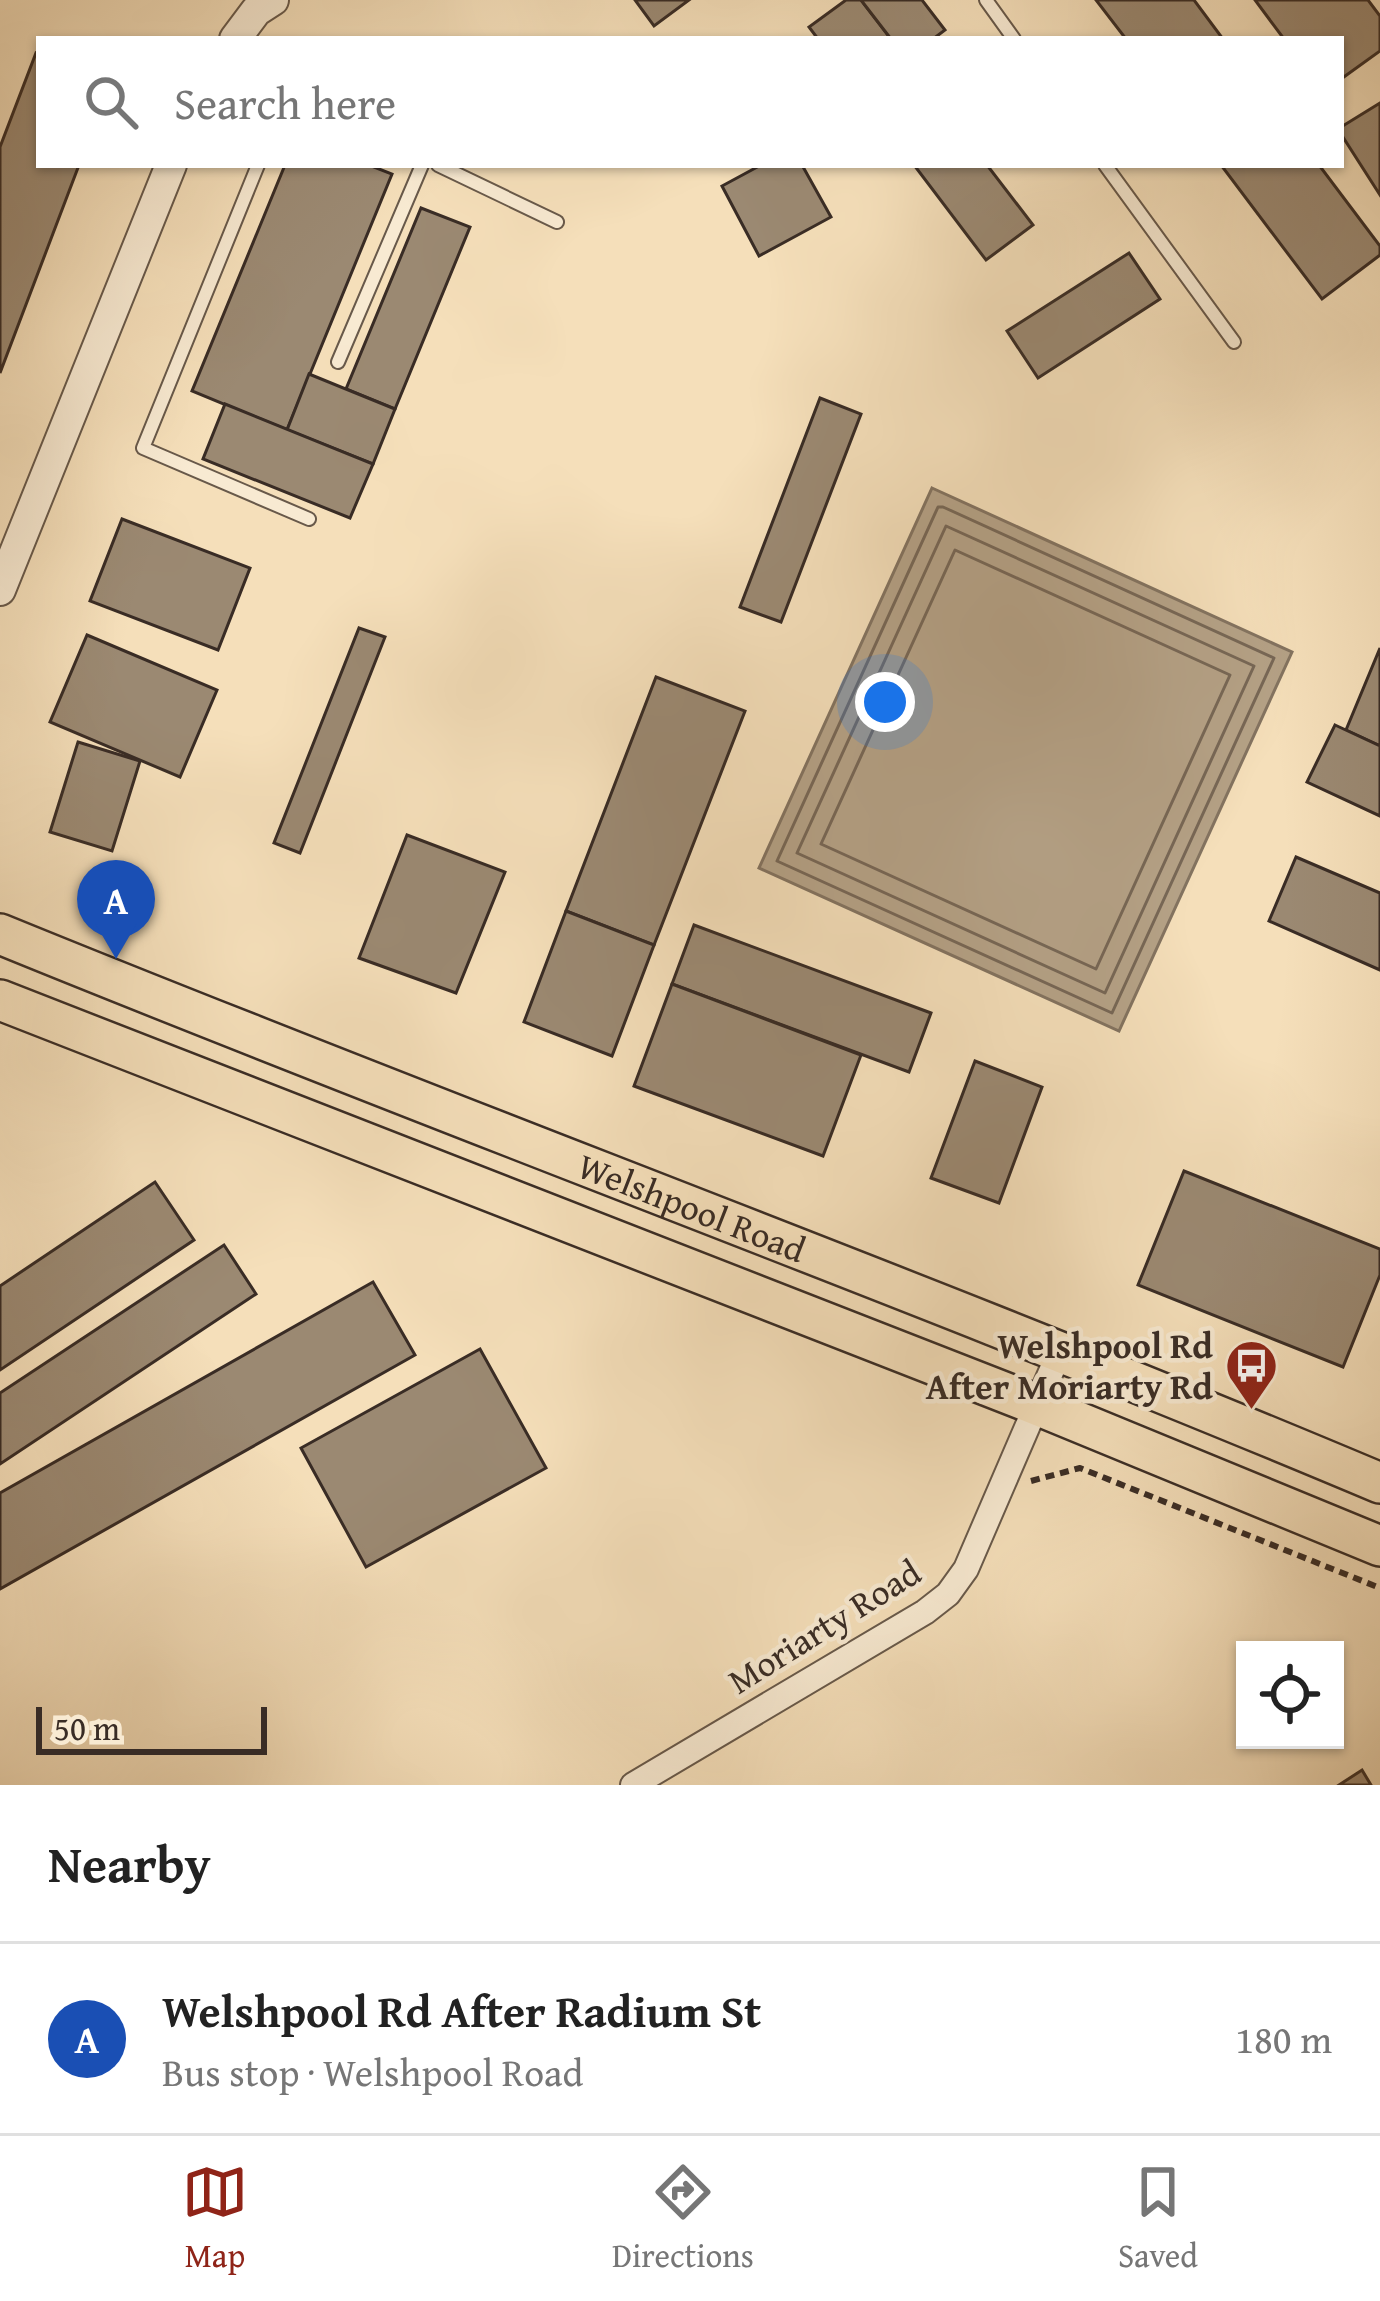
<!DOCTYPE html>
<meta charset="utf-8">
<style>
:root{--surface:#fff;--page:#f2f2f2;--text:#222;--muted:#767676;--line:#e0e0e0;--accent:#8f2418}
body{margin:0;font-family:"Gentium Book Plus",serif;background:var(--page);color:var(--text)}
.controls{position:absolute;right:36px;bottom:36px;display:grid;overflow:hidden;border-radius:0px;box-shadow:0 3px 9px #0004}
.controls button{width:108px;height:108px;display:grid;place-items:center;padding:0;border:0;border-bottom:3px solid var(--line);background:var(--surface);color:var(--text);font:60px sans-serif}
.scale{position:absolute;left:36px;bottom:30px;width:231px;box-sizing:border-box;padding-left:12px;border:6px solid #392c25;border-top:0;font-size:33px;line-height:42px;white-space:nowrap;color:#392c25;-webkit-text-stroke:9px #f8ead2;paint-order:stroke}
.you{position:absolute;left:885px;top:702px;width:42px;height:42px;margin:-30px;border:9px solid #fff;border-radius:50%;background:#1a73e8;box-shadow:0 0 0 18px #1a73e833}
.badge{display:grid;place-items:center;width:78px;height:78px;border-radius:50%;background:var(--accent);color:#fff;font-size:39px;font-weight:700}
.pin{position:absolute;translate:-50% -99px;filter:drop-shadow(0 3px 6px #0008)}
.pin::after{content:'';position:absolute;top:63px;width:42px;height:36px;background:inherit;clip-path:polygon(0 0,100% 0,50% 100%)}
.list{margin:0;padding:0;list-style:none}
h2{display:flex;justify-content:space-between;align-items:center;height:156px;margin:0;padding:0 48px;font-size:51px}
h2 small{font-size:39px;font-weight:400;color:var(--muted)}
.list li{display:grid;grid-template-columns:78px 1fr auto;gap:36px;align-items:center;box-sizing:border-box;height:192px;padding:0 48px;border-top:3px solid var(--line)}
.list b{display:block;font-size:45px;white-space:nowrap}
.list p{margin:0;font-size:39px;white-space:nowrap;color:var(--muted)}
.list em{font-size:39px;font-style:normal;color:var(--muted)}
.icon{flex:none;width:66px;height:66px;fill:none;stroke:currentColor;stroke-width:2;stroke-linecap:round;stroke-linejoin:round}
.map{position:relative;flex:none;width:1380px;height:1785px;overflow:hidden}
.search{position:absolute;background:var(--surface);box-shadow:0 3px 9px #0004;left:36px;right:36px;top:36px;height:132px;display:flex;align-items:center;gap:30px;box-sizing:border-box;padding:0 42px;border-radius:0px;color:var(--muted);font-size:45px}
.sheet{height:348px;background:var(--surface)}
nav{display:flex;justify-content:space-around;align-items:center;box-sizing:border-box;height:168px;border-top:3px solid var(--line);background:var(--surface);font-size:33px;color:var(--muted)}
nav a{display:grid;justify-items:center;gap:6px}
nav .on{color:var(--accent)}
.map>svg:first-child{display:block}
.water{fill:#b5a287;stroke:#837360;stroke-width:3}
.lines{fill:none;stroke-linecap:round;stroke-linejoin:round}
.shore{stroke:#776756;stroke-width:3}
.building{fill:#9b8972;stroke:#392c25;stroke-width:3}
.service-casing{stroke:#68594a;stroke-width:16}
.minor-casing{stroke:#68594a;stroke-width:28}
.tertiary-casing{stroke:#68594a;stroke-width:34}
.primary-casing{stroke:#392c25;stroke-width:44}
.path{stroke:#392c25;stroke-width:6;stroke-dasharray:9 6;stroke-linecap:butt}
.service{stroke:#f8ead2;stroke-width:12}
.minor{stroke:#f8ead2;stroke-width:24}
.tertiary{stroke:#f8ead2;stroke-width:30}
.primary{stroke:#f5dfba;stroke-width:39}
.labels{text-anchor:middle;stroke-width:9;stroke-linejoin:round;paint-order:stroke}
.street-label{font-size:36px;fill:#392c25;stroke:#f8ead2}
.poi-label{font-size:36px;font-weight:bold;fill:#392c25;stroke:#f8ead2;text-anchor:end}
</style>
<div class="map">
<svg width="1380" height="1785" viewBox="0 0 1380 1785">
<rect width="100%" height="100%" fill="#f5dfba"/>
<filter id="stains"><feTurbulence type="fractalNoise" baseFrequency=".00167" numOctaves="4"/><feColorMatrix values="0 0 0 0 .2 0 0 0 0 .09 0 0 0 0 .02 0 0 0 .5 -.17"/></filter>
<radialGradient id="worn" r=".72"><stop offset=".6" stop-color="#630" stop-opacity="0"/><stop offset="1" stop-color="#630" stop-opacity=".3"/></radialGradient>
<polygon class="water" points="932,488 1292,652 1119,1031 759,868"/>
<g class="lines">
<g class="shore">
<polygon points="938,507 943,507 1274,658 1112,1013 777,861"/>
<polygon points="946,526 1254,666 1105,993 797,853"/>
<polygon points="955,550 1230,675 1096,969 821,844"/>
</g>
</g>
<g class="building">
<polygon points="635,0 689,0 654,26"/>
<polygon points="846,0 861,0 891,39 818,39 809,27"/>
<polygon points="861,0 922,0 945,30 933,39 891,39"/>
<polygon points="1096,0 1194,0 1223,39 1126,39"/>
<polygon points="1255,0 1368,0 1380,16 1380,51 1341,79 1341,39 1284,39"/>
<polygon points="36,53 39,54 39,165 79,165 0,373 0,147"/>
<polygon points="1380,103 1380,195 1341,134 1341,127"/>
<polygon points="285,165 369,165 392,174 287,430 192,391"/>
<polygon points="761,165 802,165 831,217 759,256 722,186"/>
<polygon points="914,165 987,165 1033,225 986,260"/>
<polygon points="1221,165 1319,165 1380,246 1380,255 1322,299"/>
<polygon points="421,208 470,227 395,409 346,389"/>
<polygon points="1129,253 1160,299 1038,378 1007,331"/>
<polygon points="309,374 395,409 373,464 287,430"/>
<polygon points="820,398 861,414 781,622 740,607"/>
<polygon points="225,404 373,464 350,518 203,459"/>
<polygon points="122,519 250,568 218,650 90,601"/>
<polygon points="359,628 385,637 300,853 274,843"/>
<polygon points="87,635 217,690 180,777 50,722"/>
<polygon points="1380,648 1380,746 1346,730"/>
<polygon points="656,677 745,711 654,945 566,911"/>
<polygon points="1335,725 1380,746 1380,816 1307,782"/>
<polygon points="78,742 140,761 112,851 50,832"/>
<polygon points="407,835 505,872 456,993 359,958"/>
<polygon points="1296,857 1380,893 1380,970 1269,921"/>
<polygon points="566,911 654,945 612,1056 524,1022"/>
<polygon points="694,925 931,1013 909,1072 672,984"/>
<polygon points="672,984 861,1055 823,1156 634,1086"/>
<polygon points="975,1061 1042,1087 999,1203 931,1178"/>
<polygon points="1184,1171 1380,1249 1380,1275 1343,1367 1138,1285"/>
<polygon points="155,1182 194,1240 0,1370 0,1286"/>
<polygon points="224,1245 256,1294 0,1464 0,1393"/>
<polygon points="373,1282 415,1355 0,1589 0,1493"/>
<polygon points="480,1349 546,1468 366,1567 301,1448"/>
<polygon points="1362,1770 1371,1785 1339,1785"/>
</g>
<g class="lines">
<defs>
<g id="service">
<polyline points="986,0 1014,39"/>
<polyline points="258,165 143,448 309,519"/>
<polyline points="438,165 557,222"/>
<polyline points="1105,165 1234,342"/>
<polyline points="338,362 422,165"/>
</g>
<polyline id="minor" points="633,1785 925,1612 948,1594 966,1569 1060,1351"/>
<g id="tertiary">
<polyline points="235,39 256,11 273,0"/>
<polyline points="0,590 171,165"/>
</g>
<g id="primary">
<path id="s1" d="M0,934C458,1121 924,1291 1380,1483"/>
<polyline points="0,1000 1037,1405 1380,1546"/>
</g>
</defs>
<use href="#service" class="service-casing"/>
<use href="#minor" class="minor-casing"/>
<use href="#tertiary" class="tertiary-casing"/>
<use href="#primary" class="primary-casing"/>
<polyline class="path" points="1031,1481 1080,1468 1380,1588"/>
<use href="#service" class="service"/>
<use href="#minor" class="minor"/>
<use href="#tertiary" class="tertiary"/>
<use href="#primary" class="primary"/>
</g>
<defs>
<symbol id="bus-pin" viewBox="-11 -11 22 30"><path d="M0 17L-7.5 6A9.5 9.5 0 1 1 7.5 6Z" fill="#8f2418" stroke="#f8ead2"/><path d="M-5-6H5V4H4V6H2V4H-2V6H-4V4H-5ZM-3.5-4V0h7V-4ZM-3.5 1.2v1.5H-2V1.2ZM2 1.2v1.5H3.5V1.2Z" fill="#fff"/></symbol>
</defs>
<g fill-rule="evenodd">
<use href="#bus-pin" x="1222" y="1336" width="59" height="81"/>
</g>
<g class="labels">
<g class="street-label">
<text dy="13" stroke="none"><textPath href="#s1" startOffset="744">Welshpool Road</textPath></text>
<text transform="translate(824 1626) rotate(-32)" y="13">Moriarty Road</text>
</g>
<g class="poi-label">
<text x="1213" y="1358">Welshpool Rd<tspan x="1213" dy="41">After Moriarty Rd</tspan></text>
</g>
</g>
<rect width="100%" height="100%" filter="url(#stains)"/>
<rect width="100%" height="100%" fill="url(#worn)"/>
</svg>
<div class="controls">
<button><svg class="icon" aria-label="locate" viewBox="0 0 24 24"><circle cx="12" cy="12" r="6"/><path d="M12 2v4M12 18v4M2 12h4M18 12h4"/></svg></button>
</div>
<div class="scale">50 m</div>
<div class="you"></div>
<div class="pin badge" style="left:116px;top:959px;background:#1a4fb4">A</div>
<div class="search"><svg class="icon" aria-label="search" viewBox="0 0 24 24"><circle cx="10" cy="10" r="6"/><path d="M15 15l6 6"/></svg>Search here</div>
</div>
<section class="sheet">
<h2>Nearby<small></small></h2>
<ul class="list">
<li><span class="badge" style="background:#1a4fb4">A</span><div><b>Welshpool Rd After Radium St</b><p>Bus stop · Welshpool Road</p></div><em>180 m</em></li>
</ul>
</section>
<nav>
<a class="on"><svg class="icon" aria-label="map" viewBox="0 0 24 24"><path d="M3 6l6-2 6 2 6-2v14l-6 2-6-2-6 2zM9 4v14M15 6v14"/></svg>Map</a>
<a><svg class="icon" aria-label="directions" viewBox="0 0 24 24"><path d="M12 3l9 9-9 9-9-9zM9 14v-3h6M13 9l2 2-2 2"/></svg>Directions</a>
<a><svg class="icon" aria-label="saved" viewBox="0 0 24 24"><path d="M7 4h10v16l-5-4-5 4z"/></svg>Saved</a>
</nav>
